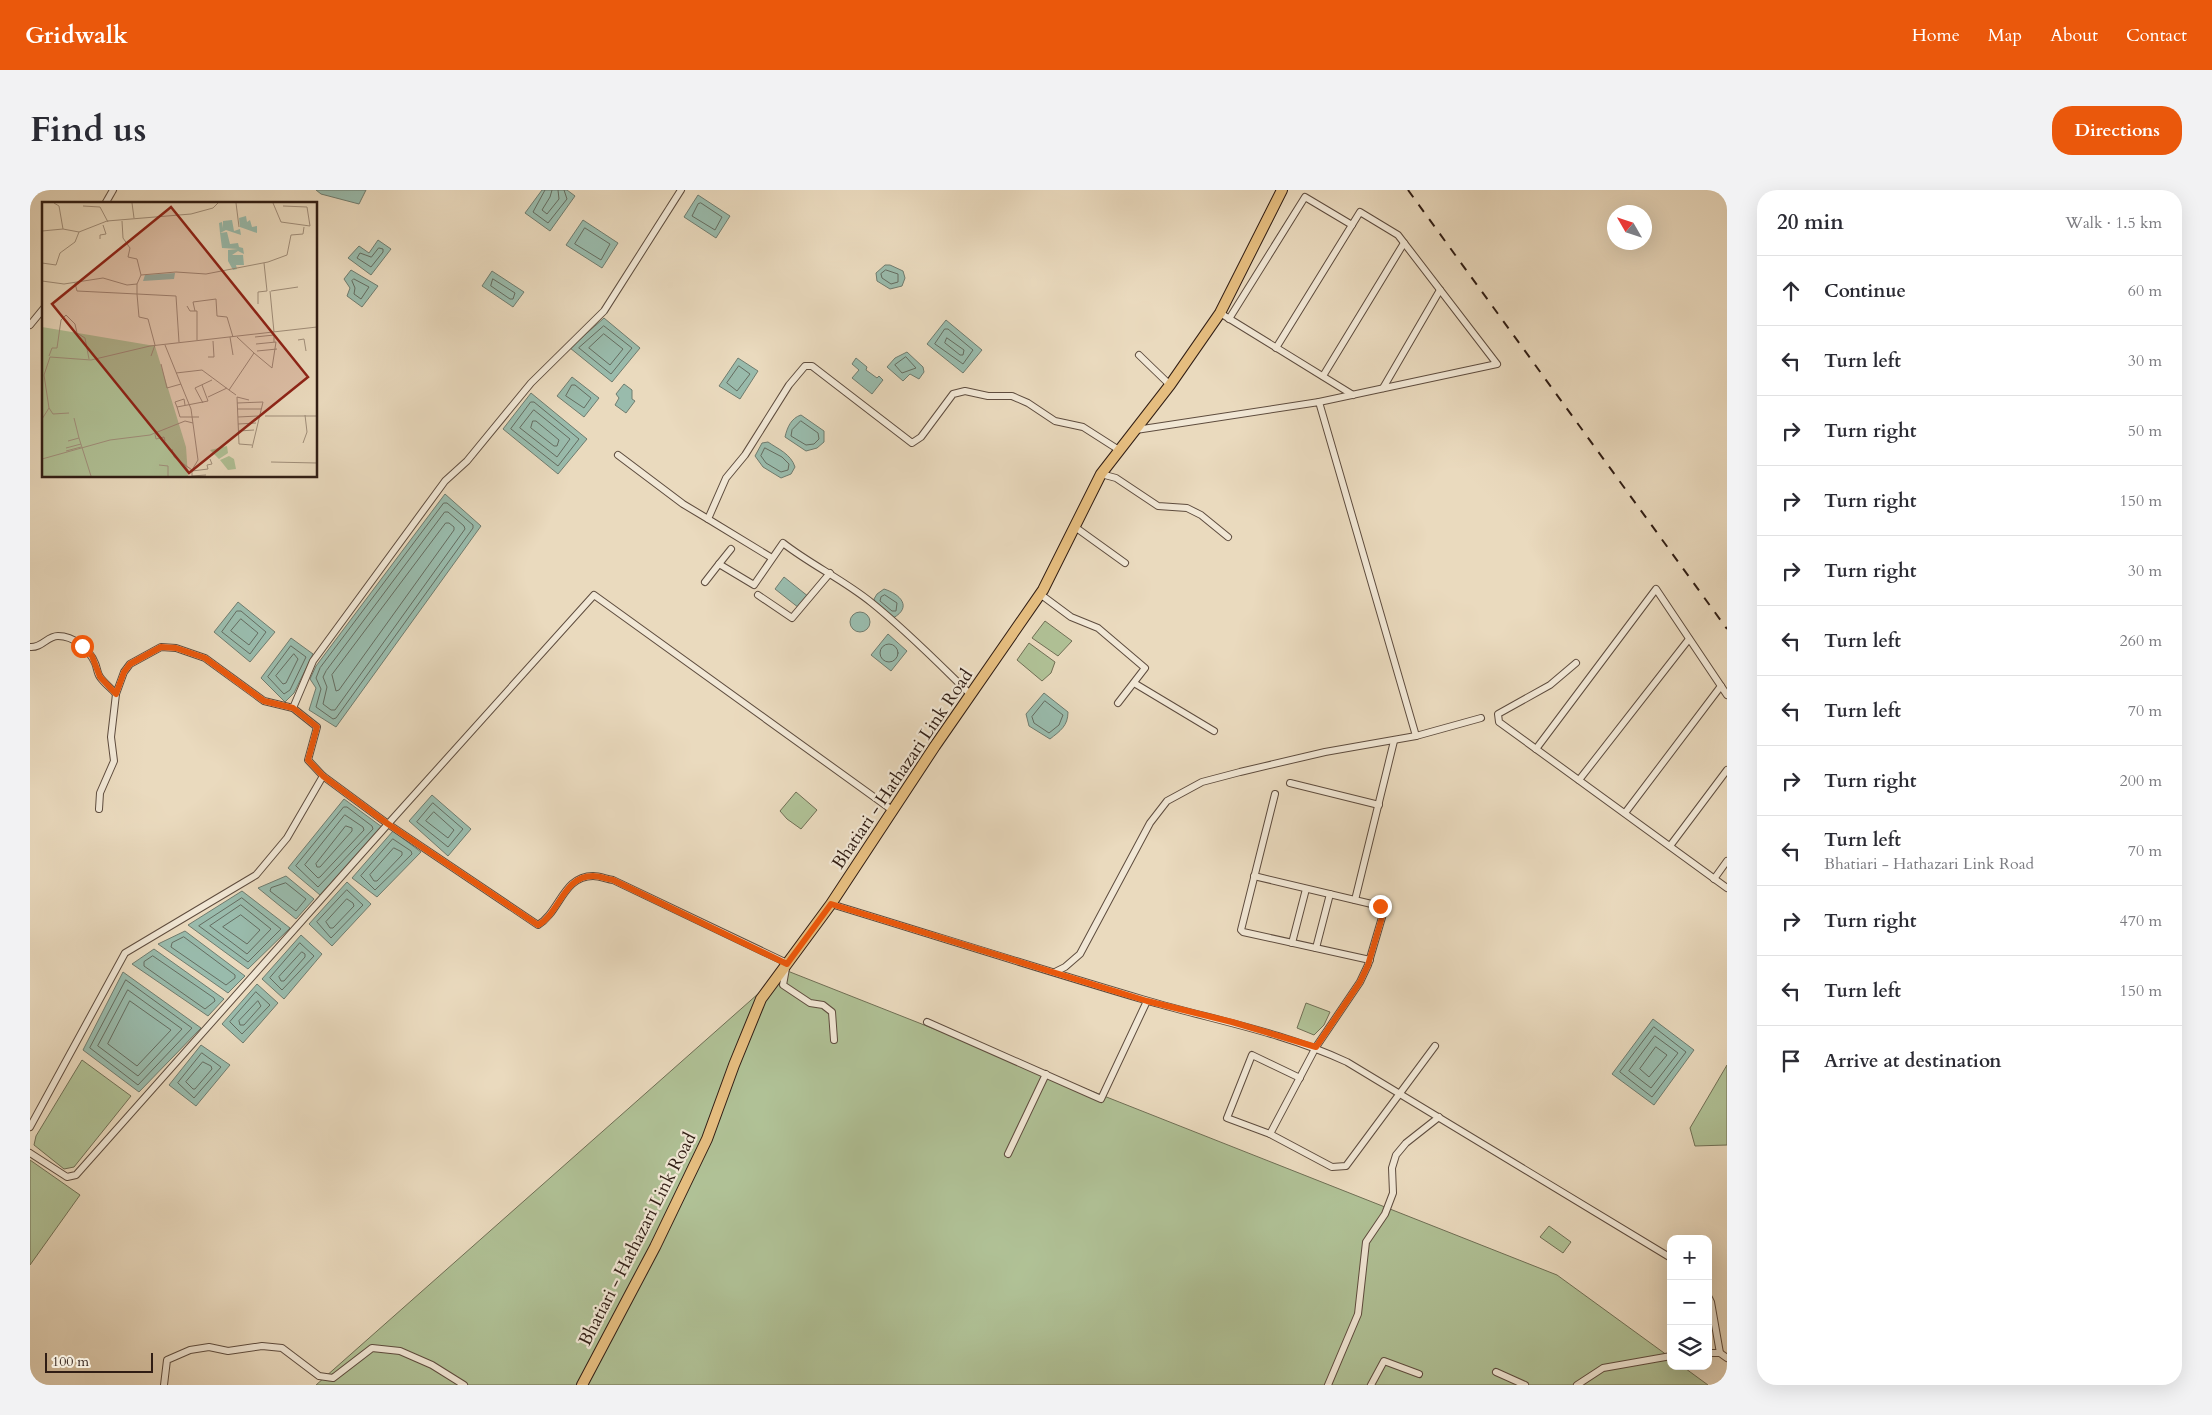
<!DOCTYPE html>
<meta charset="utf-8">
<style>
:root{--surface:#fff;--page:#f2f2f3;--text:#2b2b33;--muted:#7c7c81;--line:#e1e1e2;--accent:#ea580c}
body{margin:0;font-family:Cardo,serif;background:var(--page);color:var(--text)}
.controls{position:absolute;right:15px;bottom:15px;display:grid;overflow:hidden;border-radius:10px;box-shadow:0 5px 20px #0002}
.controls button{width:45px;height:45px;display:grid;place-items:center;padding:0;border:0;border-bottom:1px solid var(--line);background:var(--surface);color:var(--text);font:25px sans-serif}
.compass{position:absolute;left:1577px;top:15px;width:45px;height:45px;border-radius:50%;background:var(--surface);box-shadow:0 5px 20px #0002;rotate:309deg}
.scale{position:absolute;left:15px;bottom:12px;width:108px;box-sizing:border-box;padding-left:5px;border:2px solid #301d14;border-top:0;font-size:14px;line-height:18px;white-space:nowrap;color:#301d14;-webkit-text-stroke:4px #f1e7d5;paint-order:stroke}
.stop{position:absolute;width:15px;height:15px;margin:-11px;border:4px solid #ea580c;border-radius:50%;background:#fff}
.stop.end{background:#ea580c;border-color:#fff;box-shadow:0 1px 5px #0008}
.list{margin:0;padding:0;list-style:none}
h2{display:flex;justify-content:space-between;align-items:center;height:65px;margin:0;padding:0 20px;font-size:21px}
h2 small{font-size:16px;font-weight:400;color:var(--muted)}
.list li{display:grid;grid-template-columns:32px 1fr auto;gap:15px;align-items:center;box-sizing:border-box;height:70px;padding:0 20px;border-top:1px solid var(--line)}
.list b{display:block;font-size:19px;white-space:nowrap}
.list p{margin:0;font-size:16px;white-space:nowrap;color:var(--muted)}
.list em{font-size:16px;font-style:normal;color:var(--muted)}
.icon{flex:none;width:28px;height:28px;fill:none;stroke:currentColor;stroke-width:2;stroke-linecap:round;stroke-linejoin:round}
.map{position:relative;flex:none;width:1697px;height:1195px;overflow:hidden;border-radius:20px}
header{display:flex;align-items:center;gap:30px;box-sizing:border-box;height:70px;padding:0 25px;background:var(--accent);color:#fff}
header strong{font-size:24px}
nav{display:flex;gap:28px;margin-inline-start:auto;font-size:18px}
.intro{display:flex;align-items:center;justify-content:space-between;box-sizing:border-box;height:120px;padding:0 30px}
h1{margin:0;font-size:35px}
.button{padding:12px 22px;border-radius:20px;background:var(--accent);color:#fff;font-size:18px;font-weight:700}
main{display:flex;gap:30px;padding:0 30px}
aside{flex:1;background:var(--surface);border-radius:20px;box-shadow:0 5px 20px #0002}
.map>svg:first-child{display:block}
.green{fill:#b0c196;stroke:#706f55}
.water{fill:#99bbac;stroke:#6f7c6f}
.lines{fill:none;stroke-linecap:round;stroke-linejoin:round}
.shore{stroke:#646c60;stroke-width:1}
.minor-casing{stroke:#5e4c3e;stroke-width:8}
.primary-casing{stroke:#301d14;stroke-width:12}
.minor{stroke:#f1e7d5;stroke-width:6}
.primary{stroke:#e5bd7f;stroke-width:10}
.rail{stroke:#301d14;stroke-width:2;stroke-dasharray:9 9;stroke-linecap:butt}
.route{stroke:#ea580c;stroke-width:6}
.labels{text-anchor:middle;stroke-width:4.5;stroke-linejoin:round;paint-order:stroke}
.street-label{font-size:18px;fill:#301d14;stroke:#f1e7d5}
.inset-road{fill:none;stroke:#a08e7a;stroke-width:1}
.view{fill:#8f2418;fill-opacity:0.15;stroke:#8f2418;stroke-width:2.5}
.inset-edge{fill:none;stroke:#301d14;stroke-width:2.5}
</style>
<header>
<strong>Gridwalk</strong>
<nav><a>Home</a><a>Map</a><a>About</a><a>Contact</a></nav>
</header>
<div class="intro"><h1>Find us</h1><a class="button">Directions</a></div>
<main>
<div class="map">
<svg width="1697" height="1195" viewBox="0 0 1697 1195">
<rect width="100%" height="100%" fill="#eadabe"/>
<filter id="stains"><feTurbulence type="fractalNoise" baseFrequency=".004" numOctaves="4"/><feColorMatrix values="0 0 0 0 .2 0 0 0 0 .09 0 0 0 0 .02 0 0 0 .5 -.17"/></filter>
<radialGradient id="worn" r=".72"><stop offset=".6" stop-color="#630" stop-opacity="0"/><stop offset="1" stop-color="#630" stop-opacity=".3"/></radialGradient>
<g class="green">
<polygon points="1015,431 1042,451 1028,466 1002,448"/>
<polygon points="999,453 1025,472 1021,483 1012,491 987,470"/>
<polygon points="766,602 787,620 771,639 757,629 750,621"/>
<polygon points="755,780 1527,1085 1641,1168 1641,1176 1652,1176 1678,1195 286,1195"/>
<polygon points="1276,813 1300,822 1294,835 1284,845 1267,838"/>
<polygon points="52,870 101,906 44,977 34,979 4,955 6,946"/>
<polygon points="1697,875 1697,955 1665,956 1660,938"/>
<polygon points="0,970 50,1005 0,1075"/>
<polygon points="1519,1036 1541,1052 1533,1063 1510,1047"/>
</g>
<g class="water">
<polygon points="286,0 336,0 329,14 291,4"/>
<polygon points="512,0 537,0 545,6 520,41 495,23"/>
<polygon points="668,5 700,26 686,48 654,27"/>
<polygon points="553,30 588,53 572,78 536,55"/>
<polygon points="348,50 361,59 341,85 318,68 329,56 339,63"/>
<polygon points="855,75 860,75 873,81 875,88 872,96 860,99 847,91 846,83"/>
<polygon points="321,80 348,96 332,117 317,106 320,98 314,89"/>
<polygon points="462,81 494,102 483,117 452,96"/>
<polygon points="574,128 610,158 582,192 540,158"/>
<polygon points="916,130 952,160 933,183 897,154"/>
<polygon points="877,162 893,177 894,182 889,189 880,184 873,191 857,177 865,168"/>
<polygon points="708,168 728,181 710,209 689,196"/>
<polygon points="826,168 837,177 836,180 847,188 849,186 853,190 842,204 822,188 829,180 822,174"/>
<polygon points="542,187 569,208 554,227 527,206"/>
<polygon points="594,194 602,200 602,209 605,211 596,223 585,215 589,208 586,204"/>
<polygon points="501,203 557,249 528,284 473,239"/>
<path d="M771,225L794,241V252L787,258L776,261L755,247C757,238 761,228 771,225Z"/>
<path d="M738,252C748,259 761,264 765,277L761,284L751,288L733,277L725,266L732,253Z"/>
<polygon points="415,304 451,336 306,537 279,520 286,498 280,489 286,476"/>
<polygon points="754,387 779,407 769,418 745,399"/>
<path d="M854,399C870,404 883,417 863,428L846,414L844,409L847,404Z"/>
<polygon points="208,412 245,442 220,472 184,442"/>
<circle cx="830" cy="432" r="10"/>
<polygon points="858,444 877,461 861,481 841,465"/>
<polygon points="261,448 283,464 264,503 255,512 231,488"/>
<path d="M1014,503L1038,522C1038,536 1030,541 1020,549L999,536L996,524Z"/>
<polygon points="402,605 441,639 418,666 379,631"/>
<polygon points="314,609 352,637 290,705 258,678"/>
<polygon points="363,641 391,662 347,707 322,688"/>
<polygon points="256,686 284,709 266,729 228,698"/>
<polygon points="317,692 341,714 302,756 279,734"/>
<polygon points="212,701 260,738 218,779 158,735"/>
<polygon points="155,741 215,786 198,803 128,754"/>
<polygon points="271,745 292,764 254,809 232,789"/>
<polygon points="124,759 194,809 178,826 102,774"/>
<polygon points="93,782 171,838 109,902 53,860"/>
<polygon points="227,794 248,813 213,853 192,834"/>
<polygon points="1623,829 1664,860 1624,915 1582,884"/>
<polygon points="171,855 200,875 166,916 139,895"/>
</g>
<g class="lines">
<g class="shore">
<polyline points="515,0 503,22 518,33 537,9 534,0"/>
<polyline points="522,0 520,7 512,20 517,24 529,9 528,0"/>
<polygon points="671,13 692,27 685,40 662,26 668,14"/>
<polygon points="555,38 580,54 571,70 545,54"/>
<polygon points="349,58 353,59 353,62 341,77 327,68 330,63 341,67"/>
<polygon points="856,80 868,84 868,92 861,94 852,88 851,84"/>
<polygon points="324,89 339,97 331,109 324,104 325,98 322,91"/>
<polygon points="463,89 485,103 483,109 480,109 461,96"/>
<polygon points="574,136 602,158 581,184 549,158"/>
<polygon points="915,139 918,139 943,160 933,174 905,154"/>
<polygon points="574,144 593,159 580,175 559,158"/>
<polygon points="917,148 934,160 933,165 930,165 915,153"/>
<polygon points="876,167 886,178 872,183 865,175"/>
<polygon points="709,176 720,184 707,201 697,193"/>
<polygon points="542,195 545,195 561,208 554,218 536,206"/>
<polygon points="501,212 504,212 549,249 528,276 481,239"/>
<polygon points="504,220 540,249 527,267 490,238"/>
<polygon points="503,231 506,231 529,250 527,256 524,256 501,238"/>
<polygon points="771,231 788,243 789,249 784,254 776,255 761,246 762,240"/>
<polygon points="735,258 752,267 759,274 758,280 751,282 736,273 731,266"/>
<polygon points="414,313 417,313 443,335 443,338 306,528 303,529 286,517 291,499 286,488 290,478"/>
<polygon points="415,322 418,322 434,336 435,339 305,520 301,520 293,514 297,497 293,487 296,481"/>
<polygon points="416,333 419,333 424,337 424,340 309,500 306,501 302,485"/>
<polygon points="855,405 867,413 866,421 862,421 850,411 851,407"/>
<polygon points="207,421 211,421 236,442 220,464 192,442"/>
<polygon points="211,429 228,443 219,455 201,441"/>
<circle cx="859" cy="463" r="9"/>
<polygon points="261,456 276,467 260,500 254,504 238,487"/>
<polygon points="264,464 268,469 256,493 253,494 246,486"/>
<polygon points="1015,511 1033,525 1029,535 1019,543 1004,533 1002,527"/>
<polygon points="403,613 433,639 418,657 387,632"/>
<polygon points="314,617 317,617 342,636 343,639 288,697 266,676"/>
<polygon points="404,622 424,640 418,648 396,631"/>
<polygon points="315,625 333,637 334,640 290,687 288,688 275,675"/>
<polygon points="316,636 322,638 322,641 290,677 287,677 286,674"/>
<polygon points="363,649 381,661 382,664 345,700 331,686"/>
<polygon points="364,658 372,662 372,665 347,691 344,691 340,685"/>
<polygon points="256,693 276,709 266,721 240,701 241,698"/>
<polygon points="317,700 333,715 301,748 287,732"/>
<polygon points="212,708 251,739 218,772 169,736"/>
<polygon points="317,709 323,713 324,716 303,738 300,738 296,732"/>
<polygon points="211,715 241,739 217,764 180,736"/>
<polygon points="211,725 230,740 217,754 193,737"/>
<polygon points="154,747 205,785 205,788 196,795 141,757 142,753"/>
<polygon points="270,753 284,766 252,800 240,788"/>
<polygon points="272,762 275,764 275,767 254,791 251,791 249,787"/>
<polygon points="123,766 184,808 185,811 175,819 114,776 114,772"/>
<polygon points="96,790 162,838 108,895 60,858"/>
<polygon points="98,800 152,839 108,886 68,856"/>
<polygon points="226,802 240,815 212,844 200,832"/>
<polygon points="100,811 141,840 107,876 78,854"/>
<polygon points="228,811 231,816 214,835 210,835 209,831"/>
<polygon points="1624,837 1656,862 1622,907 1590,882"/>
<polygon points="1625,846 1648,863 1621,898 1599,881"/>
<polygon points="1626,857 1637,865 1619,887 1610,879"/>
<polygon points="172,863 191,877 164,908 148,893"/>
<polygon points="173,872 181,876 182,879 165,899 163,899 156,892"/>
</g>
<defs>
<g id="minor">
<polyline points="75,14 83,0"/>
<polyline points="1190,123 1323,205"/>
<polyline points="1199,129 1275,7 1322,35"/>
<polyline points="0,135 14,118"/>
<polyline points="1246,158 1330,22 1368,45 1467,174 1289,212"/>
<polyline points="1109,165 1140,195"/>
<polyline points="1293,186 1374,53"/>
<polyline points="1353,198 1410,100"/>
<polyline points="1106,240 1289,212 1386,546 1451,528"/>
<polyline points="588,265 653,314 678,329"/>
<polyline points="1071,284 1086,288 1128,316 1157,318 1171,325 1198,347"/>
<polyline points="1045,337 1095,373"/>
<polyline points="742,368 678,329 696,288 715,265 759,195 775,176 782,176 882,253 891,247 923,204 935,201 958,206 982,206 998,213 1025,231 1053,237 1089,260"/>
<polyline points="689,374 701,359"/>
<path d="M675,392L689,374L724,395L753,353C781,375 814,390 842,413C877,441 909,474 941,505"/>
<polyline points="1010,404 1041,427 1068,438 1115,478 1088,513"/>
<polyline points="728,405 762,428 800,383"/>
<path d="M0,457C12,458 17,446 28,446C44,446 59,459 65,473C67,477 67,483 70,487C74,493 82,499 86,504L94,482L100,474L131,457L146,458L175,468L234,511L263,518L283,471L415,291L437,271L501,193L574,121L651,0"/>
<polyline points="1546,473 1520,495 1468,524 1469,532 1697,698"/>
<polyline points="1104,493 1184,541"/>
<polyline points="1506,559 1626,399 1697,505"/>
<polyline points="293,586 358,634 564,405 862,620"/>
<polyline points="1549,590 1659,449"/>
<polyline points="1260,593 1349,615"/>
<polyline points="1245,604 1211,740 1213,742 1340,770"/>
<polyline points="69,619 70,603 84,571 81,547 86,504"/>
<polyline points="1595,623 1691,496"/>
<polyline points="1640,656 1697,580"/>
<polyline points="1224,686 1350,716 1353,724 1338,775 1330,792 1286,857 1240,944 1302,977 1316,976 1405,856"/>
<polyline points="1684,689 1697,671"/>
<polyline points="1325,710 1364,551"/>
<path d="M801,714C906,746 1010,779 1115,810C1183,830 1253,842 1317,872L1641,1068"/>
<polyline points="1262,753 1276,699"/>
<polyline points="1286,758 1300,704"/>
<polyline points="1025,782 1035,777 1050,764 1120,633 1137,611 1172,592 1210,582 1295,562 1386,546"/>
<polyline points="897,832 1071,909 1117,811"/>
<polyline points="0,937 95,763 226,685 257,648 293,586 278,570 287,537 263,518"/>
<polyline points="1240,944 1197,928 1222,865 1270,888"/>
<path d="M0,963L37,987L46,985L358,634L508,735C530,722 533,686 563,686C569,686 577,689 583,690L757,773L753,795L780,813L793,815L802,822L804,850"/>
<polyline points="978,964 1016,884"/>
<polyline points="1678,1106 1681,1112 1690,1163 1697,1168"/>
<polyline points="1678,1163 1690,1163"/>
<polyline points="1466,1182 1495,1195"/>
<polyline points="134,1195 137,1170 160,1160 179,1157 198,1161 232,1156 252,1158 289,1186 303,1188 342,1158 370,1161 402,1175 434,1195"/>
<polyline points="1298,1195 1328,1124 1336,1052 1355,1024 1363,1003 1362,978 1366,965 1376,953 1409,927"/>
<polyline points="1341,1195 1354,1171 1389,1184"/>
<polyline points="1547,1195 1573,1178 1641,1166"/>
</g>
<polyline id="primary" points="552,1195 625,1057 677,949 704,875 731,809 801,714 905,556 1013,400 1071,284 1140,195 1190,123 1252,0"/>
</defs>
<use href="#minor" class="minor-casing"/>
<use href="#primary" class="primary-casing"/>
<use href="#minor" class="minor"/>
<use href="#primary" class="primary"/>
<polyline class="rail" points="1378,0 1697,439"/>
</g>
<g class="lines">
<path class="route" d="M52,456L62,466L70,487L86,504L94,482L100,474L131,457L146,458L175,468L234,511L263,518L287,537L278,570L293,586L358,634L508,735C530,723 533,686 563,686C569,686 577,689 583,690L757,774L801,714L1117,811L1202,832L1286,857L1330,792L1338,775L1353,724L1350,716"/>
</g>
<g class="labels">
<g class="street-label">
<text transform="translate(872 579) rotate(-56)" y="6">Bhatiari - Hathazari Link Road</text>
<text transform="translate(607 1049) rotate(-63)" y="6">Bhatiari - Hathazari Link Road</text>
</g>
</g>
<g transform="translate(12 12)">
<rect width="275" height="275" fill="#eadabe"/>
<path d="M0,125L113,144L144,245L146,274H0ZM185,244L186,251L177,257L168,248ZM187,254L192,257L194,267L186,268L178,258Z" fill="#b0c196"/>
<path d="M204,14L205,20L208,18L210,25L215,24V31L198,25L197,16ZM190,18L192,29L198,27L199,33L184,28L178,31L177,21L180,20L181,26V19ZM185,30L188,42L196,41L197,45L201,46L202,52L196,49L190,53H201L202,63H194L195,67L191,68L186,59V48L196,47L180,46L178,31ZM133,71L132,77L101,79L103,73Z" fill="#99bbac"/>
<path class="inset-road" d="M12,1L17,4L21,27M90,1L92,16M194,1L197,25M231,1L239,20L268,24L265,5L241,4M41,4L58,5L66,20M80,19L81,36L88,46L86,55L95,57L99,73L134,70L164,72L226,60L245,53L249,33L261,32L262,25M0,29L21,27L37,30L65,19L149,12L171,6L176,1M58,37V33L64,32L61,23M0,61L14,63L18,51L33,40L37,30M0,79L22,82L61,76L85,83L95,82L99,73M33,81L35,89L95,92L97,115L106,117L113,143L109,154M95,82V92L134,94L137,140M228,89L232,130M229,89L256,85M216,102V90L225,89L222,61M145,104L148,109H155V138M153,109L151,100L174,97L175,114L185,115L191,135M188,135L191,153M213,135L232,133V140M256,138L262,137L264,149M123,143L149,207L156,258L150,268V274L164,273M215,149L235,147M212,151L230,166L234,140L214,142M7,154L10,146H15L19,118L24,113L33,122L35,131L43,136L47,157M166,155H172L171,139M119,162L125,186L139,182M134,171L160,168L187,188M194,193L187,188L212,151L195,135M166,195L185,186M207,198L195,195L197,242L210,243M161,201L153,186L170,178M195,201L221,200L210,246M135,205L133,200L142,197L143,203M7,206L11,212L27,211M196,207H219M223,214H275M157,215H138L135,205L166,199L160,183M196,215L216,214M0,217L7,206L2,173L8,155L49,158L108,144L275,125M196,222L214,221M197,229L212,228M113,232L114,237L122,235L123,239M37,236L49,274M26,239L37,236L32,216M261,241L265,230L263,213M24,246L39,242M130,247L132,255L150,268M24,249L39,245M0,257L68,238L108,233L143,219L151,221M229,260L275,261M117,263L126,264V274M150,269L166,267L165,263L170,262L168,257"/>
<path class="view" d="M129,5L266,175L147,271L10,102Z"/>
<rect width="275" height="275" class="inset-edge"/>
</g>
<rect width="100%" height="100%" filter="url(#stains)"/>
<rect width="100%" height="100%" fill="url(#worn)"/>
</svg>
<div class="controls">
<button>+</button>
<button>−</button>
<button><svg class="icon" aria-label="layers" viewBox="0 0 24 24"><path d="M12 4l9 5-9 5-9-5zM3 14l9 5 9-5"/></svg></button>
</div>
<svg class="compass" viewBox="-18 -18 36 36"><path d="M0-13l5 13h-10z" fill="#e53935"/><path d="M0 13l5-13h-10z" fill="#7c7c81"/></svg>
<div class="scale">100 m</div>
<div class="stop" style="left:52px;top:456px"></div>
<div class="stop end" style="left:1350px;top:716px"></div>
</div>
<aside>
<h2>20 min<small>Walk · 1.5 km</small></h2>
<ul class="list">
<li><svg class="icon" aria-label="ahead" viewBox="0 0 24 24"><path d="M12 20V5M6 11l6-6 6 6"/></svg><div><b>Continue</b></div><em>60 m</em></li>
<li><svg class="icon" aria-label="left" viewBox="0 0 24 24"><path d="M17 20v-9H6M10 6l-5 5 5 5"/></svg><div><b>Turn left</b></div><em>30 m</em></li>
<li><svg class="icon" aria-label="right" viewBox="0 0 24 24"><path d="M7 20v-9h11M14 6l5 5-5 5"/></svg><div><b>Turn right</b></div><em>50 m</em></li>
<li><svg class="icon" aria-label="right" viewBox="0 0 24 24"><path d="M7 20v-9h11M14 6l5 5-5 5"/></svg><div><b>Turn right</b></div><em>150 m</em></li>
<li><svg class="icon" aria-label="right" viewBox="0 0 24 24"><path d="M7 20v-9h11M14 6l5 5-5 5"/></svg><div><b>Turn right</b></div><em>30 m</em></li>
<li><svg class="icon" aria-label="left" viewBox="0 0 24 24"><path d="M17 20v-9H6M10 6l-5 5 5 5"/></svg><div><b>Turn left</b></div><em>260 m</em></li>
<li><svg class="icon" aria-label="left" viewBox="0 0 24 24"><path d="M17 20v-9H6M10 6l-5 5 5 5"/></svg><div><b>Turn left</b></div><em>70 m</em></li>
<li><svg class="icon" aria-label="right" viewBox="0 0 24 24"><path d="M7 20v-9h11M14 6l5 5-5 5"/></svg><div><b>Turn right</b></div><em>200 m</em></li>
<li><svg class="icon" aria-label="left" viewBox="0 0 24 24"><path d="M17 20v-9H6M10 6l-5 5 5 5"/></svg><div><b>Turn left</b><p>Bhatiari - Hathazari Link Road</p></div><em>70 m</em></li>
<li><svg class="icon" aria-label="right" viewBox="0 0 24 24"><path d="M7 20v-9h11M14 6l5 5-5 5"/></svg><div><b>Turn right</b></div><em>470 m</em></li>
<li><svg class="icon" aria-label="left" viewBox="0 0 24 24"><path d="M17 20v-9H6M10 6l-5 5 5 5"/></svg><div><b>Turn left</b></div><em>150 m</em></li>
<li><svg class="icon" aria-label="arrive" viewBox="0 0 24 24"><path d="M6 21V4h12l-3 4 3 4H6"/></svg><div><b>Arrive at destination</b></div></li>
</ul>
</aside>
</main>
